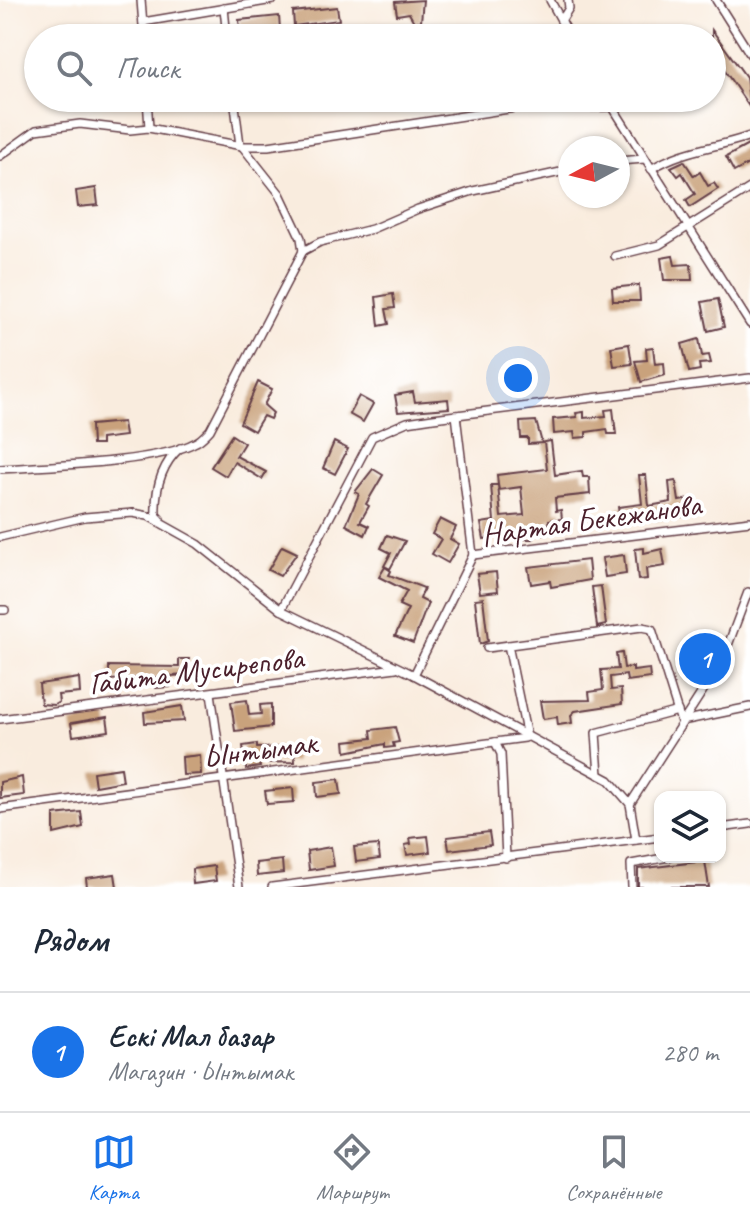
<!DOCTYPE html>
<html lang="ru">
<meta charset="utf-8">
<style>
:root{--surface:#fff;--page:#f6f6f7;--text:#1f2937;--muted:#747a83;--line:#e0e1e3;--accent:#1a73e8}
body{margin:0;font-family:Caveat,sans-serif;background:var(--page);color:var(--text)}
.controls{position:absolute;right:24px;bottom:24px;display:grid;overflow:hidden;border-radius:16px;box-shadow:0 2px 6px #0004}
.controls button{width:72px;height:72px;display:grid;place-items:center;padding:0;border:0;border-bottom:2px solid var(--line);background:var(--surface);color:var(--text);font:40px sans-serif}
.compass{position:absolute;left:558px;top:136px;width:72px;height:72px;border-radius:50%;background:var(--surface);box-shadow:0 2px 6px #0004;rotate:263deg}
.you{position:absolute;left:518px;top:378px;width:28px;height:28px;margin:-20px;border:6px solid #fff;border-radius:50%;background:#1a73e8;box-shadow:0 0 0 12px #1a73e833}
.badge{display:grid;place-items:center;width:52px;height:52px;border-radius:50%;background:var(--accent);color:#fff;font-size:26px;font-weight:700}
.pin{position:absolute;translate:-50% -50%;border:4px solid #fff;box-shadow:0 2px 8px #0006}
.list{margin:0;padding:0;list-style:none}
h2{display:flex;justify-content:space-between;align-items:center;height:104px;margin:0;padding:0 32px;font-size:34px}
h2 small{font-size:26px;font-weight:400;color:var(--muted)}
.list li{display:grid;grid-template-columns:52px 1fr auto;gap:24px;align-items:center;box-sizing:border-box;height:120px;padding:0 32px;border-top:2px solid var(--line)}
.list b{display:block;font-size:30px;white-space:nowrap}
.list p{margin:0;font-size:26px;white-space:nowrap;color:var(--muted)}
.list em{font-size:26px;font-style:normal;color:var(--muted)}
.icon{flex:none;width:44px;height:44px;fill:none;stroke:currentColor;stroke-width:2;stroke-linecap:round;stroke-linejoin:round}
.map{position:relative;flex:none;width:750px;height:887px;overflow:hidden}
.search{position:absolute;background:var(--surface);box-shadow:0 2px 6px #0004;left:24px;right:24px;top:24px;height:88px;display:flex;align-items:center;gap:20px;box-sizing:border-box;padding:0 28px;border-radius:44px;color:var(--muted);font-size:30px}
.sheet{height:224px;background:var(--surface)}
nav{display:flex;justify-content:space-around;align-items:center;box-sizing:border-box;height:112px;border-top:2px solid var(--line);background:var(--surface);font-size:22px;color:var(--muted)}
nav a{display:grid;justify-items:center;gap:4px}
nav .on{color:var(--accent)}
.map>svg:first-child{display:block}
.building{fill:#c9a27b;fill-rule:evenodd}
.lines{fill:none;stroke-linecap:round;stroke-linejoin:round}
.street-casing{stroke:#643e46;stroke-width:10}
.street{stroke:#fff;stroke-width:7}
.labels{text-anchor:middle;stroke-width:7;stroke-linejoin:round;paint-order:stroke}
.street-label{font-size:32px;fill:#4a1f2b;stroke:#fff}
</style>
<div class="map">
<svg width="750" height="887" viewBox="0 0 750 887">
<rect width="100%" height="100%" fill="#fff"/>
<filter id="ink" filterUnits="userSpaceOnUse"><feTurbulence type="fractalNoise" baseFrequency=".0125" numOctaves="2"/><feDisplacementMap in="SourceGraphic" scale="16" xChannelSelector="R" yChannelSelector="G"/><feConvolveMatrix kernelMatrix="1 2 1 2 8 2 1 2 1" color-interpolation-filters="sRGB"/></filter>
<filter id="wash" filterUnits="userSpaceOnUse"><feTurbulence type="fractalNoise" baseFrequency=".006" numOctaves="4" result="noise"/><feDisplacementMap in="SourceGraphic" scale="32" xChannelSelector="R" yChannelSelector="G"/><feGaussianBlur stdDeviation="1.8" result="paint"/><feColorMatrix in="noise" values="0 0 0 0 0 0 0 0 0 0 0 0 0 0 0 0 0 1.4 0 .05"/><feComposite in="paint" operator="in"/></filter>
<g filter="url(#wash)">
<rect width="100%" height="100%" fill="#f9ecde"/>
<g id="blocks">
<g class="building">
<polygon points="423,0 421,21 414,22 409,13 397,15 395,2"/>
<polygon points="337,7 339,20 294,26 293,12"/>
<polygon points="279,16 280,29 271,30 272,38 265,38 265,33 241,36 239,20"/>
<polygon points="712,30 746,77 750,108 718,61 712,65"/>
<polygon points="750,144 750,163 734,172 726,157"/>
<polygon points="684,161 694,176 700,172 708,186 714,183 718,189 690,207 686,200 695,194 682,173 678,176 671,167"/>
<polygon points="96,188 98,205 78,207 76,191"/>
<polygon points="673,256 675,265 691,264 692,280 664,280 661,258"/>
<polygon points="639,285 640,301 613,301 612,288"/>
<polygon points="393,294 395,308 386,309 389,324 379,326 376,297"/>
<polygon points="718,299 724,327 708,331 702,302"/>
<polygon points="699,339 702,356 709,355 711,363 699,364 700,370 689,372 682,344"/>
<polygon points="629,344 632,364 614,366 611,347"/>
<polygon points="653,347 655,364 664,363 665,375 641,382 635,361 647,360 646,348"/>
<polygon points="258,382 272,389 264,405 273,413 270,419 263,416 254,431 240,423"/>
<polygon points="413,392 415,402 448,399 449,408 398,412 395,395"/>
<polygon points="359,396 373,404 363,422 349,414"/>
<polygon points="613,409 616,434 608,434 607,429 586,432 586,437 575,438 574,432 554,434 553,419 577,417 576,413 584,412 584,418 606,416 605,410"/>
<polygon points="536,421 542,443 528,444 528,438 521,438 520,422"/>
<polygon points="123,422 125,436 101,439 101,445 92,445 91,425"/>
<polygon points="232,435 244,443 236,456 266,472 262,479 234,462 226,476 211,467"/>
<path d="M551,441L555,475L582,471L583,477H589L590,494L555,498L556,511L561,510L562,519L549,520L550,533L532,535L533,539H525V531L484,539L481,523L494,521L491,485H498L497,475L547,469L544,442ZM498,485L499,490L521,487L524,515L501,517Z"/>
<polygon points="334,442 348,449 335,474 323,468"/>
<polygon points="373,469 383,475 366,504 369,506 360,522 369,526 365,535 346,525 359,494 355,492"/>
<polygon points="639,475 646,475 649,506 671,502 669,482 676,481 679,501 691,499 693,515 655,521 654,518 644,518 620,521 618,507 642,504"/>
<polygon points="440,519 456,527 450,539 459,544 448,563 432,554 441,539 432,534"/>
<polygon points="387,535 405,541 390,569 384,566 391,553 381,548"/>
<polygon points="282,546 297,553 280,576 268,570"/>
<polygon points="644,548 644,553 662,549 665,566 646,569 647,579 638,580 635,549"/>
<polygon points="624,555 626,574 605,577 602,558"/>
<polygon points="588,560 590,580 551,587 550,581 531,584 528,567"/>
<polygon points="385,567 391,571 389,575 424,588 420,599 428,603 413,643 395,636 408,609 399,605 407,591 379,577"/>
<polygon points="496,572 498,591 480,593 477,574"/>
<polygon points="601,586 606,625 597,627 592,587"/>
<polygon points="483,598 488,641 480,644 475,599"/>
<polygon points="622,653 624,668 633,667 633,671 649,669 650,678 627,681 626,675 610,677 611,690 621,689 622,704 575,711 571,715 572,723 558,725 557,717 543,719 540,701 590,700 589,692 603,690 601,670 618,669 616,654"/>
<polygon points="179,659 189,659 189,675 170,676 170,687 156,688 156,677 109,680 109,666 179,667"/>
<polygon points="79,678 80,693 58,695 59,702 54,705 41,704 39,684"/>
<polygon points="247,700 249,715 261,714 260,705 271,704 271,727 235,731 231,702"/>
<polygon points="182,706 184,721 145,723 144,712"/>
<polygon points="107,717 109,731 73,736 71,723"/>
<polygon points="395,727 399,742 393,743 394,747 385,748 385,744 346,752 345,741 372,738 371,730"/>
<polygon points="257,744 257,748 294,747 295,762 259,763 260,767 246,769 243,746"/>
<polygon points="200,755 201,774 183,775 182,757"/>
<polygon points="121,768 123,781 95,786 93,772"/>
<polygon points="22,777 24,795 0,798 0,782"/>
<polygon points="339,779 341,794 317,797 316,782"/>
<polygon points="293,788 294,802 267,804 265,791"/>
<polygon points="81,812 83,827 54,834 54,815"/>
<polygon points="489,832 491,845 449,850 447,837"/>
<polygon points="428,836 430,852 407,855 405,845 411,844 410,838"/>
<polygon points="378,845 380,859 356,862 354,847"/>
<polygon points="331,847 334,866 309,870 307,851"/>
<polygon points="282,860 283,873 257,876 256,863"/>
<polygon points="705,861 709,887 638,887 638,869"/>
<polygon points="214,866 216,881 193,884 192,869"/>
<polygon points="115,874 117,887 87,887 86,878"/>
</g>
</g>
</g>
<g filter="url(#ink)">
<use href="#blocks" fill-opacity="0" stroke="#643e46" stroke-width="2"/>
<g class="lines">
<defs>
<g id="street">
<polyline points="141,0 144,38"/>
<polyline points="550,0 571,38"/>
<polyline points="716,0 750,54"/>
<polyline points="224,8 227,38"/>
<polyline points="561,21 569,8 568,0"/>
<polyline points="143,22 273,0"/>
<polyline points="147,98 149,128"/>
<polyline points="234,98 240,145"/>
<polyline points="607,98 750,324"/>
<polyline points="242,146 280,194 301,238 303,251"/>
<polyline points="0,156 36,130 80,124 130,130 149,128 242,146 268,146 515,108 612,107"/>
<polyline points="618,161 645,159"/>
<path d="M651,169C686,148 713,149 750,136"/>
<polyline points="303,251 320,242 372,229 418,209 473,191 570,170"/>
<polyline points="615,256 659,245 750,188"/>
<polyline points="456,415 473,555"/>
<path d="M0,469C46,466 159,463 196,442C201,440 206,434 210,430L303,251"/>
<path d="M160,519L156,515C155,490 161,465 180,448"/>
<polyline points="0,537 85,517 133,513 148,516 198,544 281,610 414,675 609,780 630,804 636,840"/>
<polyline points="473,555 750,521"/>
<polyline points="0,610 5,610"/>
<polyline points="281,610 372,437 407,422 433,418 750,378"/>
<polyline points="508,645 527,737"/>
<polyline points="487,648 642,627 652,629 681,722"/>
<polyline points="414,675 473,555"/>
<polyline points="211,693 239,887"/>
<polyline points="0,719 396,668"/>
<polyline points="682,721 750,707"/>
<polyline points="495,742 501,754 506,858"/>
<polyline points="599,775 596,733 678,711"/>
<polyline points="630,804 722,661 748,592"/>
<polyline points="0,809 525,738"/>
<polyline points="720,828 750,824"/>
<polyline points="272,887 660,837"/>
<polyline points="632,887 631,864 669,857"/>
</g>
</defs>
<use href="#street" class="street-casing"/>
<use href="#street" class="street"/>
</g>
</g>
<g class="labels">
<g class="street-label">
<text transform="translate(591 519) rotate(-8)" y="11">Нартая Бекежанова</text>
<text transform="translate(196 670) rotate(-7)" y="11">Габита Мусирепова</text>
<text transform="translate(260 749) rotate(-8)" y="11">Ынтымак</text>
</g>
</g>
</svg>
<div class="controls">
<button><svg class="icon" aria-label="layers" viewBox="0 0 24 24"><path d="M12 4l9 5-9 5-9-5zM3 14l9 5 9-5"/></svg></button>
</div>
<svg class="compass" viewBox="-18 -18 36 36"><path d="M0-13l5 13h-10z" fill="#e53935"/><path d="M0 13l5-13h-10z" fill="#747a83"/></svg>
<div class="you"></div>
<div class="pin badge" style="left:705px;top:659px">1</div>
<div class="search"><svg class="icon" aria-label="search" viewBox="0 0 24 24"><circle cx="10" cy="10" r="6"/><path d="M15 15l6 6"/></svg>Поиск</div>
</div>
<section class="sheet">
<h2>Рядом<small></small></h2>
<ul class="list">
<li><span class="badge">1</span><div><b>Ескі Мал базар</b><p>Магазин · Ынтымак</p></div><em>280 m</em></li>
</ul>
</section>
<nav>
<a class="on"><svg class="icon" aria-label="map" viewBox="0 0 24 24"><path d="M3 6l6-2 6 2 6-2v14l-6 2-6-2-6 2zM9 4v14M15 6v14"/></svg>Карта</a>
<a><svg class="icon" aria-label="directions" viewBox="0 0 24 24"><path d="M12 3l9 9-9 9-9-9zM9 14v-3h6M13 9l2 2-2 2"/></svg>Маршрут</a>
<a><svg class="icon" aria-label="saved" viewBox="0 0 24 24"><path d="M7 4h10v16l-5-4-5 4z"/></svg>Сохранённые</a>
</nav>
